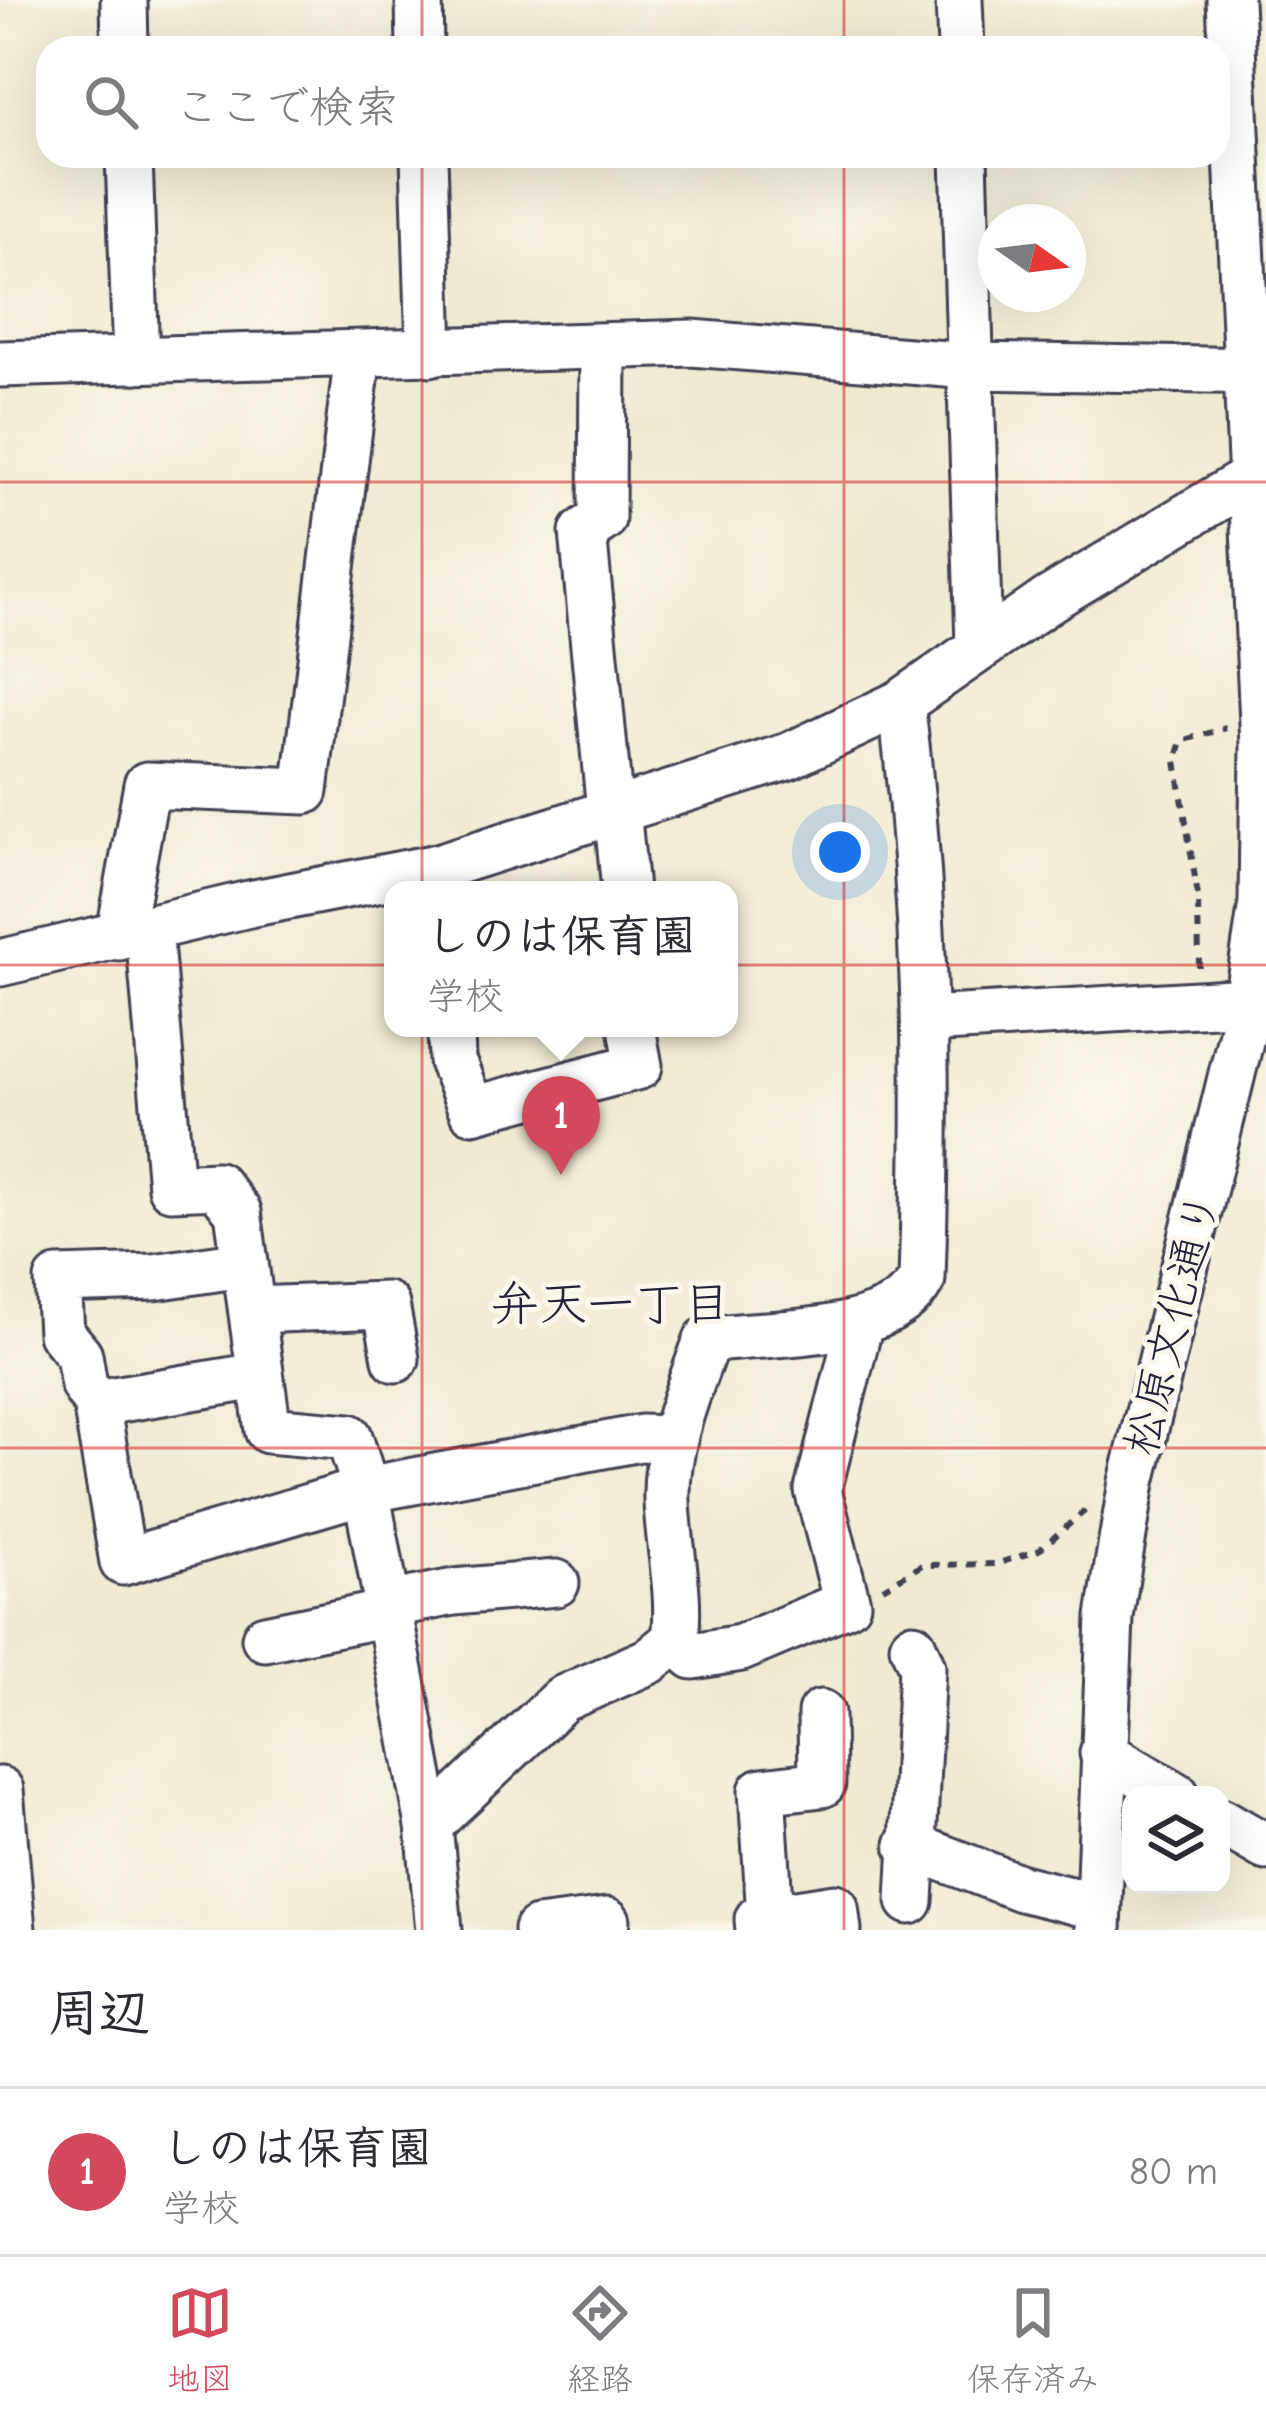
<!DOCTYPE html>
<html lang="ja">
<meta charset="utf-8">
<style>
:root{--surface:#fff;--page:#f2f2f3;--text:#2b2b33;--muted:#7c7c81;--line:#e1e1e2;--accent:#d1495b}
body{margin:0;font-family:"Comic Neue","Klee One",sans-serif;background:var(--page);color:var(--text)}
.controls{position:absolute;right:36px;bottom:36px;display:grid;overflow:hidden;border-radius:24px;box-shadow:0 12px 48px #0002}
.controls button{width:108px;height:108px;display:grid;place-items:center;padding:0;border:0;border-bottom:3px solid var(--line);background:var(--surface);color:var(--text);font:60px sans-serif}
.compass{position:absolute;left:978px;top:204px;width:108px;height:108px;border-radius:50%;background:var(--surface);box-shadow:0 12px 48px #0002;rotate:104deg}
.you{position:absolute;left:840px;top:852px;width:42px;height:42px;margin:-30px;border:9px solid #fff;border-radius:50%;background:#1a73e8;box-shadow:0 0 0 18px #1a73e833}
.badge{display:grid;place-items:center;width:78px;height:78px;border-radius:50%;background:var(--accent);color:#fff;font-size:39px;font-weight:700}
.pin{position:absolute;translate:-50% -99px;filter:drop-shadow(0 3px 6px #0008)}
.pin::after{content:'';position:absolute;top:63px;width:42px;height:36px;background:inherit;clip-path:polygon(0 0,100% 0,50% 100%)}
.popup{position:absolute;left:384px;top:881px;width:354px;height:156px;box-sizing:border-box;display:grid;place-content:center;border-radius:24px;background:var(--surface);filter:drop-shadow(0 3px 9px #0005);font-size:39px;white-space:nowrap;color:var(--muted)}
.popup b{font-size:45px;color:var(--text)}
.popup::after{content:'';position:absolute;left:50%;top:100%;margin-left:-24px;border:24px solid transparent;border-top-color:var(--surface)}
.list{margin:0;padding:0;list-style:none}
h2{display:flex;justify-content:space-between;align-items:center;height:156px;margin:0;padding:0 48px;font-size:51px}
h2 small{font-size:39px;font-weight:400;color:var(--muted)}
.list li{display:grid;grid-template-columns:78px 1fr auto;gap:36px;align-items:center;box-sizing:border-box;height:168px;padding:0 48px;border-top:3px solid var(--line)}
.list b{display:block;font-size:45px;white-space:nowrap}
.list p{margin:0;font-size:39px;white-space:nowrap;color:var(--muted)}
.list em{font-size:39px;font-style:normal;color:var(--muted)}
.icon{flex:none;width:66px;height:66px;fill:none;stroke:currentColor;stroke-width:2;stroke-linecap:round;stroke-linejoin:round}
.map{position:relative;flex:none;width:1266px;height:1930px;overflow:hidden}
.search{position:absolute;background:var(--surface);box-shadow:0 12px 48px #0002;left:36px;right:36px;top:36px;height:132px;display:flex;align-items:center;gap:30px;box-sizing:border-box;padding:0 42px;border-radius:36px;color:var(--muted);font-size:45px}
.sheet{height:324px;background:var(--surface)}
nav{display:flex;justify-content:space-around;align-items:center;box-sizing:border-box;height:168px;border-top:3px solid var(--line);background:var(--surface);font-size:33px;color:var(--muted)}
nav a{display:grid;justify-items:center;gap:6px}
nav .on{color:var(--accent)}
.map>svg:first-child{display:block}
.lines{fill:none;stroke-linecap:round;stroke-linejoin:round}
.minor-casing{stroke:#414052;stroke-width:51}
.path{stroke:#414052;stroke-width:6;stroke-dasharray:9 9;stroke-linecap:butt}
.minor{stroke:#fff;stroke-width:45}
.grid{fill:none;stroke:#d62828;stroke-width:3;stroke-opacity:0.55}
.labels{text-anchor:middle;stroke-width:10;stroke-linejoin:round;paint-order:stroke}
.street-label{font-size:45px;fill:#22223b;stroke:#fbf7ec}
.neighbourhood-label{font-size:48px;fill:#22223b;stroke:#fbf7ec}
</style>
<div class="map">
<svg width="1266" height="1930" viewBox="0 0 1266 1930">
<rect width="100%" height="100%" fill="#fbf7ec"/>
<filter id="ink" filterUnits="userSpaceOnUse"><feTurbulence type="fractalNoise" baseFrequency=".00833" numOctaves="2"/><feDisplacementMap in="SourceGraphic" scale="24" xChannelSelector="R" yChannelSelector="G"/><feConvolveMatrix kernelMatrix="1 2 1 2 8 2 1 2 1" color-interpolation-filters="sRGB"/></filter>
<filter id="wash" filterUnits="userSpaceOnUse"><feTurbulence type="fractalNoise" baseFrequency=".004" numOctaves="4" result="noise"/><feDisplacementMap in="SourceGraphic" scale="48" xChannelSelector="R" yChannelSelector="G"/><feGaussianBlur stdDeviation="2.7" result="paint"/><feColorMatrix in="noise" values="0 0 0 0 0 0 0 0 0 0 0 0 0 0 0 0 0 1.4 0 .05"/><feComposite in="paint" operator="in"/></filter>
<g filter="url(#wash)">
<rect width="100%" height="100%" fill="#efead2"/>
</g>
<g filter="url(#ink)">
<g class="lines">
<defs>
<g id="minor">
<polyline points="124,0 125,48"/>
<polyline points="419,0 420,48"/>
<polyline points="959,0 961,48"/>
<polyline points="129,156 136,360"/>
<polyline points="424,156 430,353"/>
<polyline points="964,156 979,646"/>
<polyline points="603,347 602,519 583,532 610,811"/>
<polyline points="0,364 692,343 970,366 1266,371"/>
<polyline points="617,809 625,890"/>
<polyline points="149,931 171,1187 217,1185 238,1212 268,1430 349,1437 366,1490 429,1825"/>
<polyline points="119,937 147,785 305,791 358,354"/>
<polyline points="0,963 249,904 438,867 789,756 901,703 1050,599 1266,469"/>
<polyline points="927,1020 1248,1001"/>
<polyline points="451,1028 452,1061 472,1110 639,1066 632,1028"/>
<polyline points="243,1264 154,1277 58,1280 61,1333 79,1355 84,1385 96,1403 123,1562 366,1490 641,1438 674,1439"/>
<polyline points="252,1310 386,1305 396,1359"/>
<polyline points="96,1403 258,1376"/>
<polyline points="387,1605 454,1592 556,1583"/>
<polyline points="265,1638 388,1613"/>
<polyline points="675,1640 693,1656 741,1648 847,1603 818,1490 860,1323"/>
<polyline points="1103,1753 1176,1795"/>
<polyline points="0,1790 12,1930"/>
<polyline points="1221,1821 1266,1847"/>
<polyline points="909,1845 1021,1888 1098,1907"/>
<polyline points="910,1901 922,1667 913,1646"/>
<polyline points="770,1917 762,1791 822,1784 821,1713"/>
<path d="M439,1930L429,1825L562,1699L649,1661L675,1640C681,1593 669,1549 667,1502C665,1446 688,1392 707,1340C770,1331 891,1339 922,1279C929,1083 926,898 901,703"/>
<polyline points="537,1930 607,1921"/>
<polyline points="759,1930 758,1919 835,1907 838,1930"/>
<polyline points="1098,1930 1110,1617 1119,1559 1132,1482 1242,1033 1262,903 1264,746 1230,0"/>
</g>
</defs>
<use href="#minor" class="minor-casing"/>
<g class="path">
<polyline points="1199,967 1198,896 1176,761 1182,741 1226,728"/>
<polyline points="883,1588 922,1565 996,1564 1039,1550 1087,1509"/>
</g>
<use href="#minor" class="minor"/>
</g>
</g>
<path class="grid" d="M422,0V48M844,0V48M422,156V1930M844,156V1930M0,482H1266M0,965H1266M0,1448H1266"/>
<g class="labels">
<g class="street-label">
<text transform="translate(1171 1323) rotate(-76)" y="16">松原文化通り</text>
</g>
<g class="neighbourhood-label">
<text x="611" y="1320">弁天一丁目</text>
</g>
</g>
</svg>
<div class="controls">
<button><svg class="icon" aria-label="layers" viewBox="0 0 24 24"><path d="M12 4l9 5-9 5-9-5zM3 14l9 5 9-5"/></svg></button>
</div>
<svg class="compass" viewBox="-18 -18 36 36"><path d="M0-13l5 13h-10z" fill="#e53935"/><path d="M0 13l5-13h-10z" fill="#7c7c81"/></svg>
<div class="you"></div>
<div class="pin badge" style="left:561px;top:1175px">1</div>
<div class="popup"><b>しのは保育園</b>学校</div>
<div class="search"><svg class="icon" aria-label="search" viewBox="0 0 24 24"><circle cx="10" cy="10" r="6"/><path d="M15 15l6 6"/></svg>ここで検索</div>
</div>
<section class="sheet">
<h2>周辺<small></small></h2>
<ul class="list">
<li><span class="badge">1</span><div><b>しのは保育園</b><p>学校</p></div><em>80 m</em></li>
</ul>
</section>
<nav>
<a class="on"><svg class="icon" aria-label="map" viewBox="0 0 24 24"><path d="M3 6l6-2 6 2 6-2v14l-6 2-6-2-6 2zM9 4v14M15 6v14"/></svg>地図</a>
<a><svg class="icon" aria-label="directions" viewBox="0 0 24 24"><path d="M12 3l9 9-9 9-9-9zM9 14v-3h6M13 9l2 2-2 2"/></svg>経路</a>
<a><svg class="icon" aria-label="saved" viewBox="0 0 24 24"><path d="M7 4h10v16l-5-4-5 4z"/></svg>保存済み</a>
</nav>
